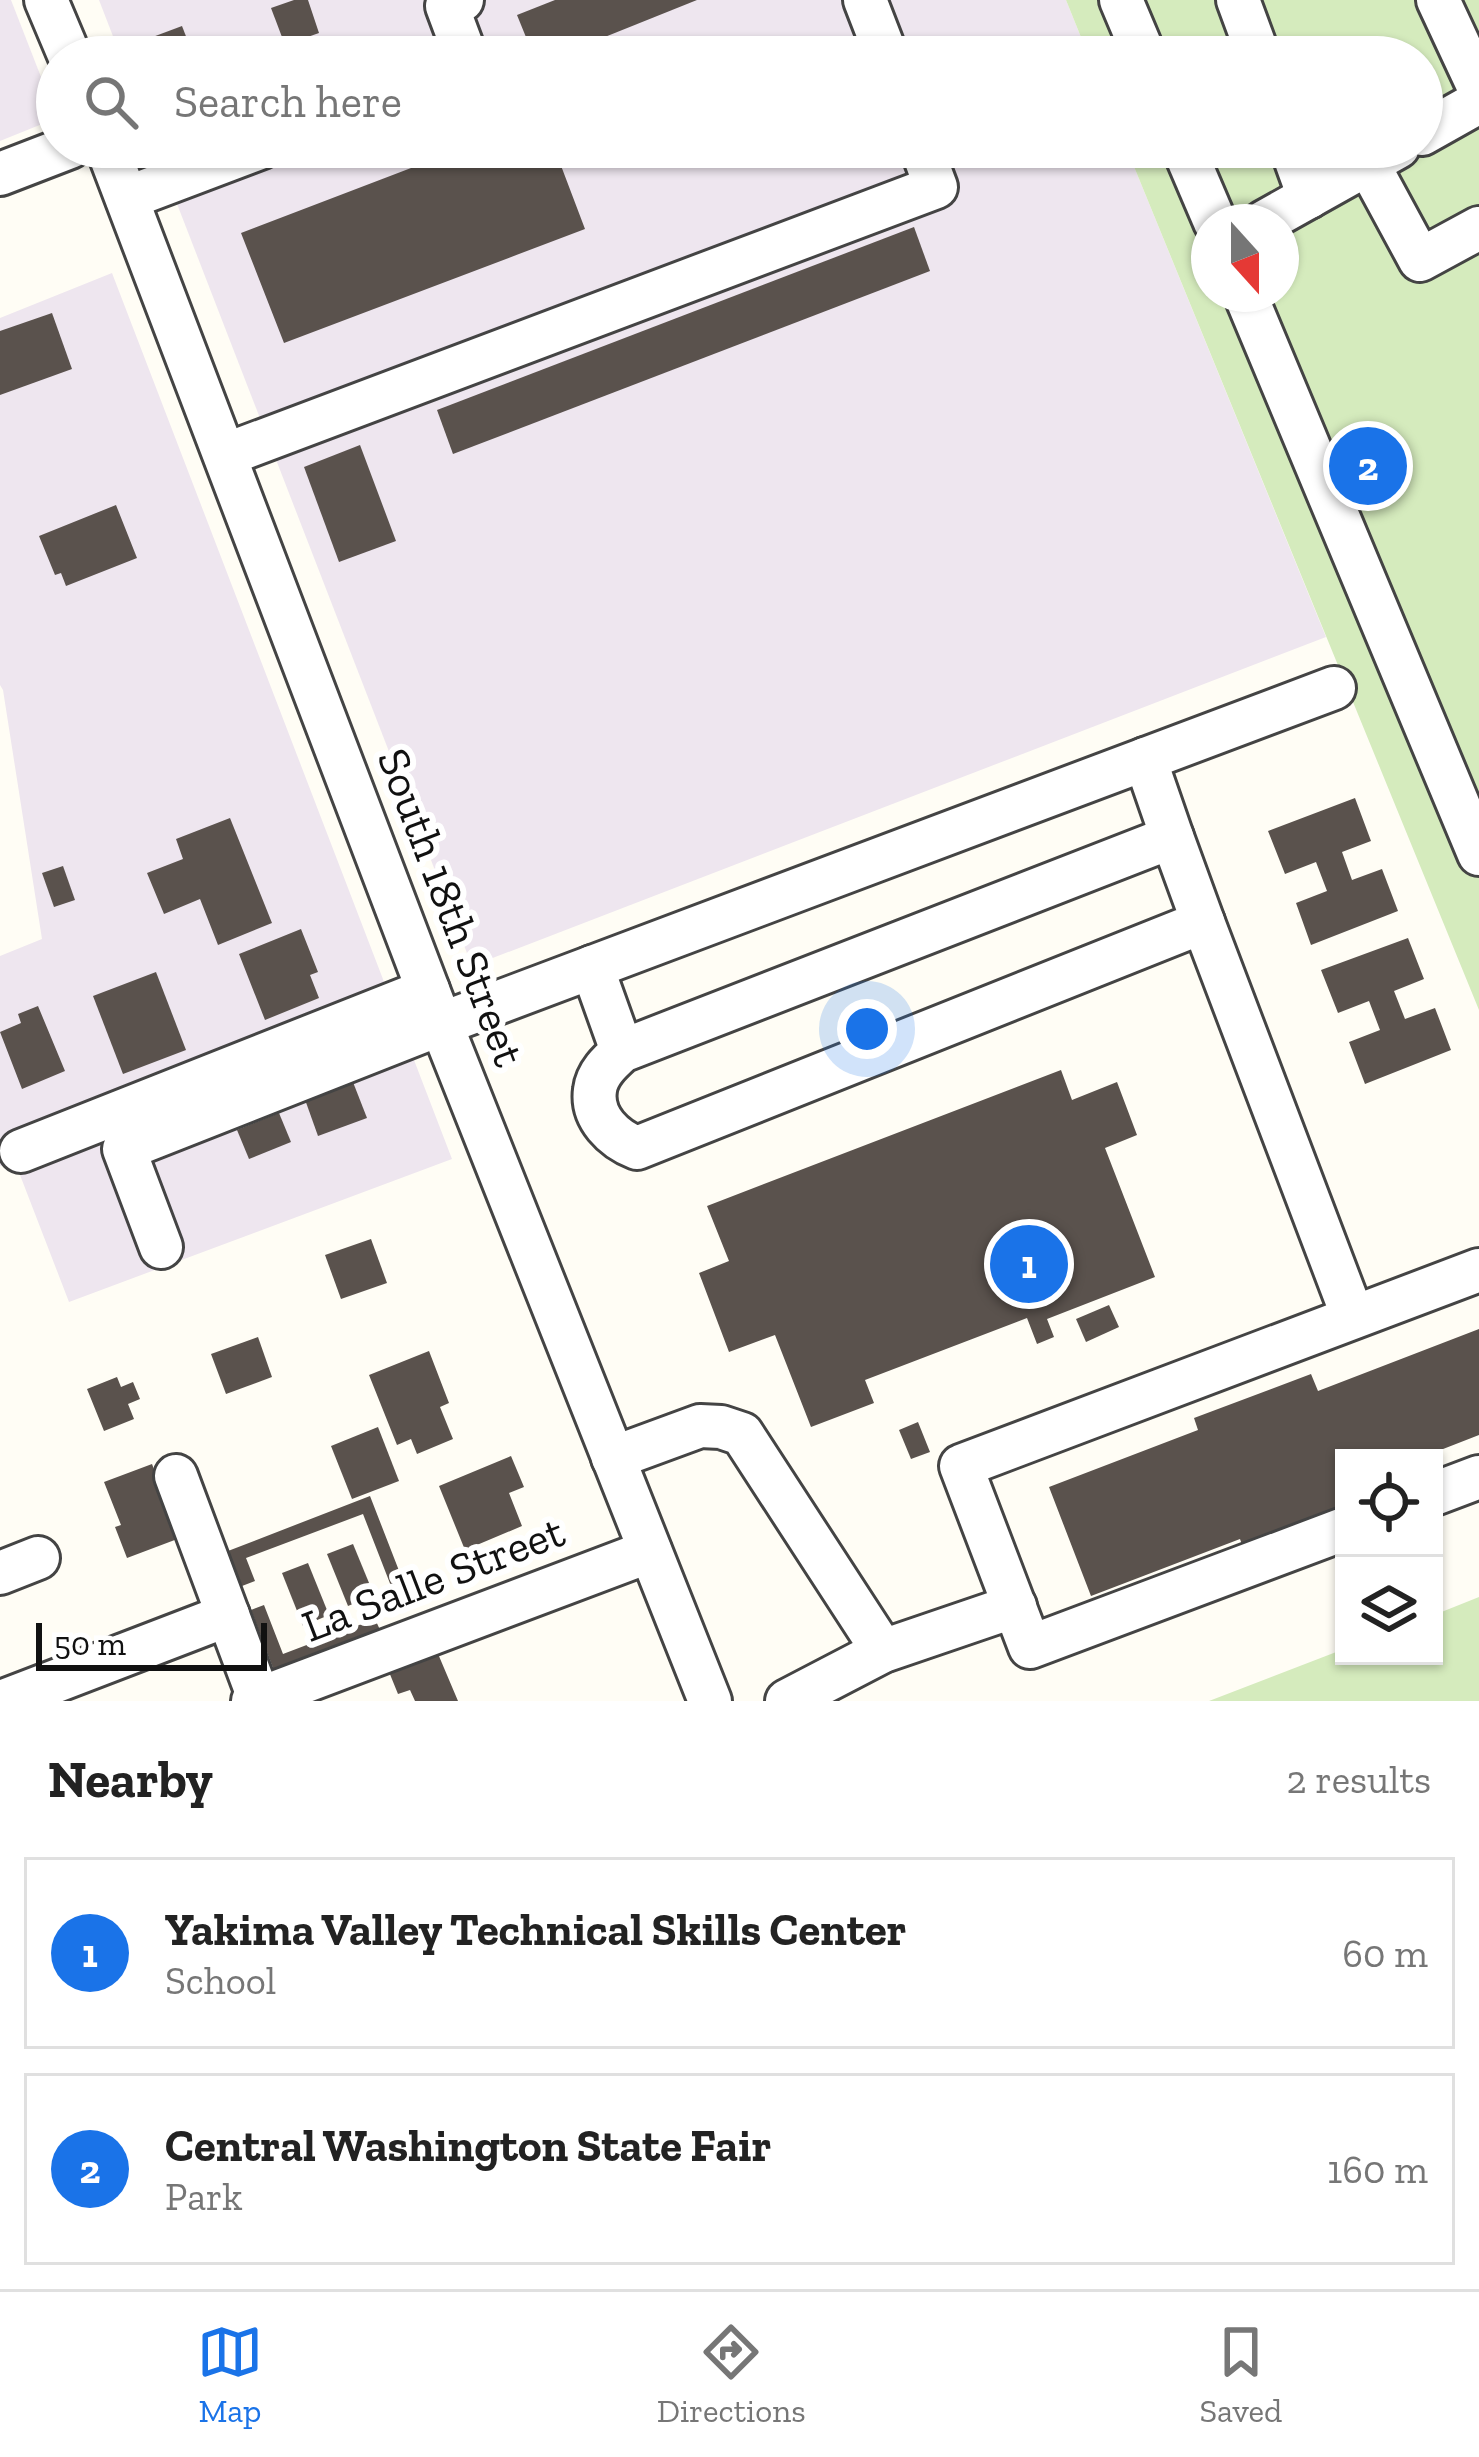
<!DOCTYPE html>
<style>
:root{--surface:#fff;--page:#f6f6f6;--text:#222;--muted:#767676;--line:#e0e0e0;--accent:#1a73e8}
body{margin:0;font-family:"Zilla Slab",serif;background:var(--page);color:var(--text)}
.controls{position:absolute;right:36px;bottom:36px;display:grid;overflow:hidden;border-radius:0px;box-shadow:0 3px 9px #0004}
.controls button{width:108px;height:108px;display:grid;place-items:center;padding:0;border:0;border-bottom:3px solid var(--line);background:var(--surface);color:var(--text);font:60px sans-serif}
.compass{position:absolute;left:1191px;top:204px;width:108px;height:108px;border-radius:50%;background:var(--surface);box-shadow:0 3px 9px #0004;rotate:159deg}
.scale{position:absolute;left:36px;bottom:30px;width:231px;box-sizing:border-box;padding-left:12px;border:6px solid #111;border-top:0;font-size:33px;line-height:42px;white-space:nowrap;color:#111;-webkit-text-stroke:9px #fff;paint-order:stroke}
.you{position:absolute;left:867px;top:1029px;width:42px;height:42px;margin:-30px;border:9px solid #fff;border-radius:50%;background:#1a73e8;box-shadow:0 0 0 18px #1a73e833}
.badge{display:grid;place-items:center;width:78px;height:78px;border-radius:50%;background:var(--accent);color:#fff;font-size:39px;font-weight:700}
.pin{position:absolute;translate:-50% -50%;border:6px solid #fff;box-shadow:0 3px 12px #0006}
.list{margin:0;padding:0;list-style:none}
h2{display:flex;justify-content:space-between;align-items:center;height:156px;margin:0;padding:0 48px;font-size:51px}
h2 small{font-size:39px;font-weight:400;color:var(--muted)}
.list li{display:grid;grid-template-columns:78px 1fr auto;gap:36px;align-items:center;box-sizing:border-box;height:192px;margin:0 24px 24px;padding:0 24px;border:3px solid var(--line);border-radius:0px}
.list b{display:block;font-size:45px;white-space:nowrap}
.list p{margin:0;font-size:39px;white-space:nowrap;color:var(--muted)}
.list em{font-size:39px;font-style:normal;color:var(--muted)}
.icon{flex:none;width:66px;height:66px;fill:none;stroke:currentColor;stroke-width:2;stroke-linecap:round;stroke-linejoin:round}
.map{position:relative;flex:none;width:1479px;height:1701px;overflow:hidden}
.search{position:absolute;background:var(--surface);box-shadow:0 3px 9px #0004;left:36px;right:36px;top:36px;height:132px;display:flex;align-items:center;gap:30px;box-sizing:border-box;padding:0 42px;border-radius:66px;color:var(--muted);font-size:45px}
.sheet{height:588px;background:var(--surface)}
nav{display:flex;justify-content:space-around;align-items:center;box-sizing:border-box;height:168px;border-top:3px solid var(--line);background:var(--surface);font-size:33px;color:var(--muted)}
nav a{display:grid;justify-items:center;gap:6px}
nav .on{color:var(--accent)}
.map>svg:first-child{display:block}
.industrial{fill:#eee6ef}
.green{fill:#d5ebbd;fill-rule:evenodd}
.building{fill:#5a524d}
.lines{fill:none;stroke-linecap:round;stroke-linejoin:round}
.minor-casing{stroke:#444;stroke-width:48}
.minor{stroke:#fff;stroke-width:42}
.labels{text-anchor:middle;stroke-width:12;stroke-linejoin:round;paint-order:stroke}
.street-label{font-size:45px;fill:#111;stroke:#fff}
</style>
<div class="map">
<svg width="1479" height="1701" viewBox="0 0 1479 1701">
<rect width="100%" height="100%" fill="#fffdf5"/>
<g class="industrial">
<polygon points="0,0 11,0 57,118 0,141"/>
<polygon points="99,0 1066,0 1089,57 121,57"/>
<polygon points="155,147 1126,147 1326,637 472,966"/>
<polygon points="112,273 452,1159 69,1302 15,1162 0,1166 0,956 42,939 3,690 0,685 0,318"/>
</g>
<g class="green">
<path d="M1066,0H1479V1010L1126,147H1422V57H1089ZM1209,222H1281V294H1209Z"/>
<polygon points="1479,1597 1479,1701 1209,1701 1344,1649 1344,1656 1434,1656 1434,1615"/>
</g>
<g class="building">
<polygon points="294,0 308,0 319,33 285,45 271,8"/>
<polygon points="555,0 697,0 555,57 534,57 517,15"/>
<polygon points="182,26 194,57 139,57 134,44"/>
<polygon points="466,147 601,147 560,163 585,229 284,343 241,233"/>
<polygon points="914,227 930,271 453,454 437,410"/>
<polygon points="52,313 72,369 0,395 0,331"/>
<polygon points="360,445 396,541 339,562 304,467"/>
<polygon points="116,505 137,558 66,586 61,573 55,575 39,536"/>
<polygon points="1355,798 1371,841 1342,852 1352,880 1382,869 1398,911 1311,945 1296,903 1327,891 1316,862 1285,874 1268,831"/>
<polygon points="230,818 272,923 218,945 200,899 164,914 147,873 183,859 176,839"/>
<polygon points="63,866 75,900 54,907 42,873"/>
<polygon points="301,929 318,972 310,975 319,998 265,1020 239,954"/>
<polygon points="1408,938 1424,979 1394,991 1405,1019 1435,1008 1451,1050 1365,1084 1349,1042 1380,1030 1369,1001 1338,1013 1321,970"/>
<polygon points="156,972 186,1050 123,1074 93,996"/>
<polygon points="38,1006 65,1071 22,1089 0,1032 21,1023 18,1014"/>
<polygon points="1061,1070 1072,1100 1117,1082 1137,1135 1105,1148 1155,1277 1047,1319 1054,1337 1037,1344 1027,1318 865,1380 874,1403 811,1427 775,1335 729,1352 699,1273 729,1261 707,1206"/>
<polygon points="351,1077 367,1118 318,1136 303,1094"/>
<polygon points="279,1113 291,1142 249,1159 237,1130"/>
<polygon points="371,1239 387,1283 341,1299 325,1255"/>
<polygon points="1109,1305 1119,1327 1086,1342 1076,1319"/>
<polygon points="1479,1329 1479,1435 1420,1458 1344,1458 1344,1515 1245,1553 1240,1539 1091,1596 1049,1487 1198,1430 1194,1418 1311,1374 1318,1391"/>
<polygon points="258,1337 272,1377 226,1394 211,1354"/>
<polygon points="429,1351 449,1403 440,1407 453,1439 417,1454 411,1439 397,1445 369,1375"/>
<polygon points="117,1377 121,1387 133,1382 140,1399 128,1404 134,1419 104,1431 87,1389"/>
<polygon points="918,1422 930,1452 911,1459 899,1430"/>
<polygon points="378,1427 399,1481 352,1499 331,1446"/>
<polygon points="511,1456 524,1487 509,1493 522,1526 465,1550 439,1486"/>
<polygon points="152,1464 180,1538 127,1558 115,1527 121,1525 104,1482"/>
<polygon points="370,1496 410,1599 398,1604 363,1514 246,1558 255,1581 242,1586 228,1551"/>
<polygon points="353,1544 374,1595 348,1606 327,1554"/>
<polygon points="308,1563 329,1615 303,1626 282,1573"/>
<polygon points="264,1605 283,1654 375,1619 381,1632 275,1673 251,1610"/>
<polygon points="433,1642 458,1701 415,1701 410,1690 398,1694 385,1662"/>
</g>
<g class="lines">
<defs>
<g id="minor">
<polyline points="46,0 70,57"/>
<polyline points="462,0 447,6 466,57"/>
<polyline points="865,0 887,57"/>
<polyline points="1121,0 1145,57"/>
<polyline points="1238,0 1259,57"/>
<polyline points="1438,0 1479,88"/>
<polyline points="1422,134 1479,102"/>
<polyline points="107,147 441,1024 710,1701"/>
<polyline points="1183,147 1215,222"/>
<polyline points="1291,147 1309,197"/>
<polyline points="1368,164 1420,260 1479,228"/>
<polyline points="0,174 70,147"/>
<polyline points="127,198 262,147"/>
<polyline points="1264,222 1398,147"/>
<polyline points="1245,294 1479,854"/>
<polyline points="225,455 936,187 921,147"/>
<polyline points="1145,759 1172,837"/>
<polyline points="1203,922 1353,1317"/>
<path d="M592,967L622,1051C611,1061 597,1073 595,1090C591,1118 614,1139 637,1148L1203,922L1172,837L622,1051"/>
<polyline points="21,1151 428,990"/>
<polyline points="161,1247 124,1149 441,1024 1334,688"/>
<polyline points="613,1458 700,1426 721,1427 742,1434 883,1651"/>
<polyline points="176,1476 260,1701"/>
<polyline points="1434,1494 1479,1477"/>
<polyline points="1344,1529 1030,1647 961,1466 1479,1270"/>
<polyline points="0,1573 38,1558"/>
<polyline points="4,1701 228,1615"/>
<polyline points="253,1701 650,1551"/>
<polyline points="787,1701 883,1651 1015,1606"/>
</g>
</defs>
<use href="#minor" class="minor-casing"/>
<use href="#minor" class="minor"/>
</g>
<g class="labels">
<g class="street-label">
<text transform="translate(452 907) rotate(69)" y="16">South 18th Street</text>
<text transform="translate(433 1578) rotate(-21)" y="16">La Salle Street</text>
</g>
</g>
</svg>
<div class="controls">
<button><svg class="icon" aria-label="locate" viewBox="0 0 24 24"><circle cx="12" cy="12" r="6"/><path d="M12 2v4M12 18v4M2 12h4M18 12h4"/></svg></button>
<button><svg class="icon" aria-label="layers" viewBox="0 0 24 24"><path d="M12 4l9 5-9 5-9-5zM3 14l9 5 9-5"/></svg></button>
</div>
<svg class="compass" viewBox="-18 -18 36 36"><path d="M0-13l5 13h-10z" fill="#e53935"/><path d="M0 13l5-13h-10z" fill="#767676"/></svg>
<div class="scale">50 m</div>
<div class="you"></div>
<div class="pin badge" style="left:1029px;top:1264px">1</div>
<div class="pin badge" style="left:1368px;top:466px">2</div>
<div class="search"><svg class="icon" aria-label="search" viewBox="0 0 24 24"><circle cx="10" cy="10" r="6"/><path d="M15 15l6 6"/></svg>Search here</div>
</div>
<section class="sheet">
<h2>Nearby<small>2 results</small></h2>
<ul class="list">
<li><span class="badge">1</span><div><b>Yakima Valley Technical Skills Center</b><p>School</p></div><em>60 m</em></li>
<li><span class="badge">2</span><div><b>Central Washington State Fair</b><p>Park</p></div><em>160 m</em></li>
</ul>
</section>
<nav>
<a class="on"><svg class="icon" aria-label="map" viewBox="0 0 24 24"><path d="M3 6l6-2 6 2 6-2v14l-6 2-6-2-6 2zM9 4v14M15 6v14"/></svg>Map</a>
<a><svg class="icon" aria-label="directions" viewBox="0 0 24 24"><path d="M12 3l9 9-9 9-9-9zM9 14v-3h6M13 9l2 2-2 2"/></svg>Directions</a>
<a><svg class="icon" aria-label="saved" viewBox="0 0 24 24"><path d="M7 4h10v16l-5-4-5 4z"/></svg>Saved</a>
</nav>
